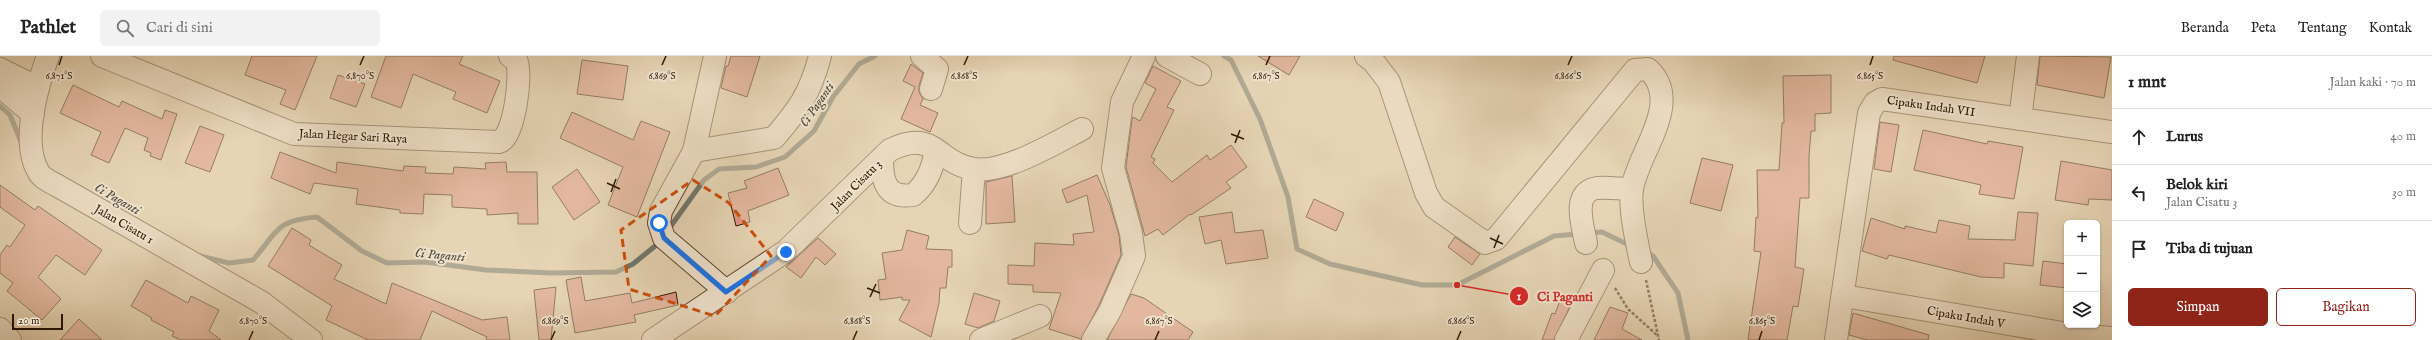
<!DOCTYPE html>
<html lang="id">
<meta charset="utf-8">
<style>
:root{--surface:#fff;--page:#f2f2f2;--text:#222;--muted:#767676;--line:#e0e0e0;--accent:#8f2418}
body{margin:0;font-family:"IM FELL English",serif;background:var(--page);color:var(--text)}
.controls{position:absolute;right:12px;bottom:12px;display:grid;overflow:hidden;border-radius:6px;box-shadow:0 1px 3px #0004}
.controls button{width:36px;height:36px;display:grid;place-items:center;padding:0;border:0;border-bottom:1px solid var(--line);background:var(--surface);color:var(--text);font:20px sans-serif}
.scale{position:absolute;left:12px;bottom:10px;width:51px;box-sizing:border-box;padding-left:4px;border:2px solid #2f1703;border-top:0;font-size:11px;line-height:14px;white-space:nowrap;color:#2f1703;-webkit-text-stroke:3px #efe3ce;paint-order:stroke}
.stop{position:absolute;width:12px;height:12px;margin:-9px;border:3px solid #1a73e8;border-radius:50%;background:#fff}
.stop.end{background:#1a73e8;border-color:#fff;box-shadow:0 1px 4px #0008}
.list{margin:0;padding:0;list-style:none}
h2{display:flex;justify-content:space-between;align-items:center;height:52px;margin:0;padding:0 16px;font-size:17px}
h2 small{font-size:13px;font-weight:400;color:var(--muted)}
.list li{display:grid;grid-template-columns:26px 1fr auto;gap:12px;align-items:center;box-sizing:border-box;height:56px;padding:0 16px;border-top:1px solid var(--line)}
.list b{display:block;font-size:15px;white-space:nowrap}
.list p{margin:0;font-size:13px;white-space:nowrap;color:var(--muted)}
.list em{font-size:13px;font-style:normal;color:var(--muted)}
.actions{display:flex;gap:8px;padding:12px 16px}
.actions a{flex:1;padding:9px 0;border:1px solid var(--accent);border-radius:6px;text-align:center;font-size:14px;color:var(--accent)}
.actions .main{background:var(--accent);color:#fff}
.icon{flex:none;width:22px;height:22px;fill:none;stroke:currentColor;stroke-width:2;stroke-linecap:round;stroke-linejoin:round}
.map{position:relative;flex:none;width:2112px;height:284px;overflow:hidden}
header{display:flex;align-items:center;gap:24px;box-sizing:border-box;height:56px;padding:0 20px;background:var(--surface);border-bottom:1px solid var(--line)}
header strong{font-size:19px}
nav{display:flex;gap:22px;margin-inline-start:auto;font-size:14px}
.search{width:280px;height:36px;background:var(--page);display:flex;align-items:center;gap:10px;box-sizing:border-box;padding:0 14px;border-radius:6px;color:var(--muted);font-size:15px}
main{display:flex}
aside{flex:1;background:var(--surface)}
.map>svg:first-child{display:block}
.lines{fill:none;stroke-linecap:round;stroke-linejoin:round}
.stream{stroke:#6f766e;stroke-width:5}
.building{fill:#df9785;stroke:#2f1703}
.minor-casing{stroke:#5d462f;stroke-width:24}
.path{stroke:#2f1703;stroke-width:2.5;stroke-dasharray:3 2;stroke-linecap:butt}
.minor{stroke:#efe3ce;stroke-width:22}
.route{stroke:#1a73e8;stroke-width:5}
.marked{fill:none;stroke:#cc4f0b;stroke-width:3;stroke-dasharray:8 5;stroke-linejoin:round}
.ticks{fill:none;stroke:#2f1703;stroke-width:1.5}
.labels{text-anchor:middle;stroke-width:4;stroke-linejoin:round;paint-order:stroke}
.street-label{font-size:12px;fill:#2f1703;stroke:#efe3ce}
.water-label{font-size:13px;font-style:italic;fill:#4f4739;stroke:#efe3ce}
.ticks-label{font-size:10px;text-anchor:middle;fill:#2f1703;stroke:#efe3ce;stroke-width:4;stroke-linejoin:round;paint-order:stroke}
.leader{fill:none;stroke:#d62828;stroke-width:1.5}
.callout-dot{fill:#d62828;stroke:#efe3ce;stroke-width:1.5}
.mark-label{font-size:12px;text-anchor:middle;font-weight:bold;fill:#fff}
.callout-label{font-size:13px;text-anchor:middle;font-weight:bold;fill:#d62828;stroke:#efe3ce;stroke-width:4;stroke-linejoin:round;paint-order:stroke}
</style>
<header>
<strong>Pathlet</strong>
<div class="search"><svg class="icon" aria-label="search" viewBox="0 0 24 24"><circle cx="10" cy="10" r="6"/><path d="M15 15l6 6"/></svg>Cari di sini</div>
<nav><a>Beranda</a><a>Peta</a><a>Tentang</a><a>Kontak</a></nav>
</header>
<main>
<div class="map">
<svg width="2112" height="284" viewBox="0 0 2112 284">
<rect width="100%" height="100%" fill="#e6d4b4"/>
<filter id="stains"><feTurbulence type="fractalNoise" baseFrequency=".005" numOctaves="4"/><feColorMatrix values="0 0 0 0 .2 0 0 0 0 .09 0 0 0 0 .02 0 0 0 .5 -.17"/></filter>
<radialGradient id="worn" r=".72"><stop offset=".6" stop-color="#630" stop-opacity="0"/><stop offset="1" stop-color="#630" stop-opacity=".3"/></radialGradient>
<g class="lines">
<g class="stream">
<polyline points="1224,0 1231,4 1260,63 1288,141 1297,193 1330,208 1422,229 1457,229 1554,180 1578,178"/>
<polyline points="0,50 10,59 22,88"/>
<polyline points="668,174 704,124 719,113 756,111 785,101 814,75 833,41 859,8 875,0"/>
<polyline points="1590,177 1602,176 1631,190"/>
<polyline points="1645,196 1653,200 1678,237 1688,284"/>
<path d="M200,200L229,207L253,204C278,175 276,164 317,161L362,195L387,207L425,206L486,214L551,217L616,216L633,208L660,186"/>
</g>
</g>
<g class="building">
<polygon points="252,0 317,0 295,54 280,48 286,34 245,19"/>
<polygon points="386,0 463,0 459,8 500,25 487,57 453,43 456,36 413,18 401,52 371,41"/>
<polygon points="731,0 760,0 747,41 721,32 726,10 728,10"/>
<polygon points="1258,0 1300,0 1289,19"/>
<polygon points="1894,0 1985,0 1977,27 1893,4"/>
<polygon points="2040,0 2111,1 2104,42 2037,29"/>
<polygon points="582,4 628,10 623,44 577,38"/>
<polygon points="911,8 923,17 919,30 919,36 923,43 920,49 938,57 930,76 901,63 915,31 903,25"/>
<polygon points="1153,10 1181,25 1167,51 1174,54 1151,101 1155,103 1153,107 1172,126 1207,99 1210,104 1231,89 1247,111 1226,126 1231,132 1191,159 1190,158 1163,179 1158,173 1145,180 1126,111 1132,63 1133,61 1140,65 1156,33 1145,27"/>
<polygon points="338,19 365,28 356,51 330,42"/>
<polygon points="1831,19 1831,57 1815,58 1815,75 1811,75 1809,100 1809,142 1800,142 1795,211 1804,213 1798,251 1793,250 1787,284 1748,284 1761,196 1754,195 1756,161 1758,162 1757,114 1779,114 1782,67 1784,67 1783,20"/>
<polygon points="73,29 119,51 122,45 162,63 165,54 177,58 161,104 150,100 151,97 144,94 148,82 125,72 109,107 91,99 101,76 60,57"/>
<polygon points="572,56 633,84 641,65 670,76 637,161 608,149 623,111 560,82"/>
<polygon points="1880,66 1899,69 1891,116 1874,113"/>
<polygon points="200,70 224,79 210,116 185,107"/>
<polygon points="1923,74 1987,88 1988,85 2023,91 2014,143 1979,138 1981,129 1914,114"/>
<polygon points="280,96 336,117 337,106 403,115 404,110 426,111 425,117 453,118 454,111 486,113 485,107 506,106 507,116 537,116 538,168 518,168 518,157 487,159 487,153 452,151 452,139 424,138 423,158 400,157 400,154 356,148 358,133 314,127 310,138 271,122"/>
<polygon points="1702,102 1733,109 1721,155 1690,147"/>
<polygon points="2061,105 2112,114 2112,144 2089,143 2088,149 2055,144"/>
<polygon points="778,112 789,139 748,155 750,166 736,170 728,137 747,132 744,125"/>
<polygon points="577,113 600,146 574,164 552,131"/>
<polygon points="1097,119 1110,149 1119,179 1121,199 1099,249 1081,283 1049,273 1061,237 1033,236 1033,229 1008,228 1008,209 1034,210 1035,187 1074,189 1073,178 1094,176 1087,139 1067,147 1062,134"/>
<polygon points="1012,120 1015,166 986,168 986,126"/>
<polygon points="0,129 35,154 38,150 102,194 85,219 56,199 38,221 61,243 42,264 7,235 13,227 0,217 0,199 7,189 10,191 25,169 0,151"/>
<polygon points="1314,143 1344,157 1336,175 1306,161"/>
<polygon points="1232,156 1235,177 1263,174 1268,202 1226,208 1221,184 1205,188 1199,161"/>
<polygon points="2018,156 2038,157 2033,210 2004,207 2004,222 1981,221 1889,199 1887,203 1862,195 1871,162 1905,173 1905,170 1936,177 1939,164 1970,170 1968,183 2015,184"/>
<polygon points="292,172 311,184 309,189 342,209 334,223 386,248 392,227 482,264 507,261 510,284 486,284 487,281 432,255 420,284 368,284 326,264 332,250 268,210"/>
<polygon points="907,174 929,180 926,193 952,194 952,211 948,211 946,232 940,232 939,247 931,281 899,264 910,244 902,244 902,241 880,244 878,224 886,223 882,197 902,194"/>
<polygon points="1455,181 1480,198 1472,209 1448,191"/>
<polygon points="818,182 836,198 825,209 816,201 801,222 786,211"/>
<polygon points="2043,205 2067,208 2067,232 2040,229"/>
<polygon points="581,221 585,245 630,237 632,247 676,236 678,249 634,259 636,266 575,277 566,224"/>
<polygon points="146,224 188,247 191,240 219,254 209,275 221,284 181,284 172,280 174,276 151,264 152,262 131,250"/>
<polygon points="556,231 551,284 539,284 534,234"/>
<polygon points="974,237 1000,245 994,265 978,272 965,268"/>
<polygon points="1131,238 1144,242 1193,276 1188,284 1107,284"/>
<polygon points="1562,239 1573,244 1554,284 1542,284 1552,257 1555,258"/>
<polygon points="1610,251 1628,257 1622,273 1642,284 1594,284"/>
<polygon points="1853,257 1929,279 1928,284 1868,284 1849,279"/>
<polygon points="79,263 102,284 60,284"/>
</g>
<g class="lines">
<defs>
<g id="minor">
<path d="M48,0C37,30 21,86 38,115C41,122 51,126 58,130L261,246L311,284"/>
<path d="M102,0L294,78L499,86C514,83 523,16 516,4L510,0"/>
<polyline points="715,0 694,95 661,155 659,167 664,182 727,236"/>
<polyline points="922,0 937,13 931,33"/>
<polyline points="1167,0 1200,18"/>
<path d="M1366,0L1373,5L1389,26L1426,137L1434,151L1485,187L1496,183L1635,14L1648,13C1684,46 1638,96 1632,133C1629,153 1637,187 1641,206"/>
<polyline points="0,13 38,32"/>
<polyline points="0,30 33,58"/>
<polyline points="2020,63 2028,0"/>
<path d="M694,95L774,82C799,53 810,38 820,0"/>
<path d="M882,104C882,125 886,143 913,139C927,128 933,112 936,94"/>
<polyline points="970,167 974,113"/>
<path d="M1586,187C1583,171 1571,136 1597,132C1608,131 1621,133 1632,133"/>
<polyline points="1844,240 2074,279 2112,282"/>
<polyline points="0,273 10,284"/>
<path d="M653,284L786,195L890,94C936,72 936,107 974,113C1004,118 1055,87 1082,73"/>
<polyline points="981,284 1040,260"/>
<polyline points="1093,284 1110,255 1134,200 1131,177 1113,112 1122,46 1144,0"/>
<polyline points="1566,284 1603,214"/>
<polyline points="1836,284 1869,57 1875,47 1882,43 2112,76"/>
</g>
</defs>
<use href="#minor" class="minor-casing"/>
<g class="path">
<polyline points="1646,224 1659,284"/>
<polyline points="1615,232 1628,253 1658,280"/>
</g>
<use href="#minor" class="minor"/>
</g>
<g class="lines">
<polyline class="route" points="659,167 664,182 726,236 786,196"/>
</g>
<path d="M0 0H2112V284H0ZM693,124L729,147L771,200L715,260L629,233L621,174Z" fill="#e6d4b4" fill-opacity=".55" fill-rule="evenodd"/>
<path class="marked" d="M693,124L729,147L771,200L715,260L629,233L621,174Z"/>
<path class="ticks" d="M59,9L62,0M360,9L364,0M662,9L666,0M964,9L968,0M1266,9L1270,0M1568,9L1572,0M1870,9L1873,0M1231,78L1244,83M1235,87L1240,74M607,127L620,133M611,136L616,123M1490,182L1503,188M1494,192L1499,179M867,232L880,237M870,241L876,228M249,284L253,275M551,284L555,275M853,284L857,275M1155,284L1159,275M1457,284L1461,275M1759,284L1762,275"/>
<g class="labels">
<g class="street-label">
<text transform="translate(1931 50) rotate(8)" y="4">Cipaku Indah VII</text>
<text transform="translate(353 80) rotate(3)" y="4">Jalan Hegar Sari Raya</text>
<text transform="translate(856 129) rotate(-45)" y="4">Jalan Cisatu 3</text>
<text transform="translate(124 168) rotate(30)" y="4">Jalan Cisatu 1</text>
<text transform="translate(1966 261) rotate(10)" y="4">Cipaku Indah V</text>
</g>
<g class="water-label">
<text transform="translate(816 48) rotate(-56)" y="5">Ci Paganti</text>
<text transform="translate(118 142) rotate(30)" y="5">Ci Paganti</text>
<text transform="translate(440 198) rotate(5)" y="5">Ci Paganti</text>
</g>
</g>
<g class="ticks-label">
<text x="59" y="23">6.871°S</text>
<text x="662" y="23">6.869°S</text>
<text x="360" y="23">6.870°S</text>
<text x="964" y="23">6.868°S</text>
<text x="1266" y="23">6.867°S</text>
<text x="1568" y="23">6.866°S</text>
<text x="1870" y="23">6.865°S</text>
<text x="253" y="268">6.870°S</text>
<text x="555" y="268">6.869°S</text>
<text x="857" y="268">6.868°S</text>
<text x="1159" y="268">6.867°S</text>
<text x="1461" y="268">6.866°S</text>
<text x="1762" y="268">6.865°S</text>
</g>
<path class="leader" d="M1457 229L1519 240"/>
<g class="callout-dot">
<circle cx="1457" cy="229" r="4"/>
<circle cx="1519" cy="240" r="10"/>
</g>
<g class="mark-label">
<text x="1519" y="244">1</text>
</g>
<g class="callout-label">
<text x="1565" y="245">Ci Paganti</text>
</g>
<rect width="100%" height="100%" filter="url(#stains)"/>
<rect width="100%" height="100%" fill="url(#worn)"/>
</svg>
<div class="controls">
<button>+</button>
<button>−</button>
<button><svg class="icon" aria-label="layers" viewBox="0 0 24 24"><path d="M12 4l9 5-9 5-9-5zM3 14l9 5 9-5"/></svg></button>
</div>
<div class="scale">20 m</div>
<div class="stop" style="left:659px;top:167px"></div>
<div class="stop end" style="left:786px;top:196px"></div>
</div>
<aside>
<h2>1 mnt<small>Jalan kaki · 70 m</small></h2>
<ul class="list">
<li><svg class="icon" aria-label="ahead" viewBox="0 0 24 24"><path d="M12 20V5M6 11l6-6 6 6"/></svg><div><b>Lurus</b></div><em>40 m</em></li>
<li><svg class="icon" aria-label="left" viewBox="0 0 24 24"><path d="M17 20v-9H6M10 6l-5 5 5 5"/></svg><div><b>Belok kiri</b><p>Jalan Cisatu 3</p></div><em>30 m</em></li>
<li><svg class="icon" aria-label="arrive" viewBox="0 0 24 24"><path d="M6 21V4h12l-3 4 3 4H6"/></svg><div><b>Tiba di tujuan</b></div></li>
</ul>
<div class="actions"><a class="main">Simpan</a><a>Bagikan</a></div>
</aside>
</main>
